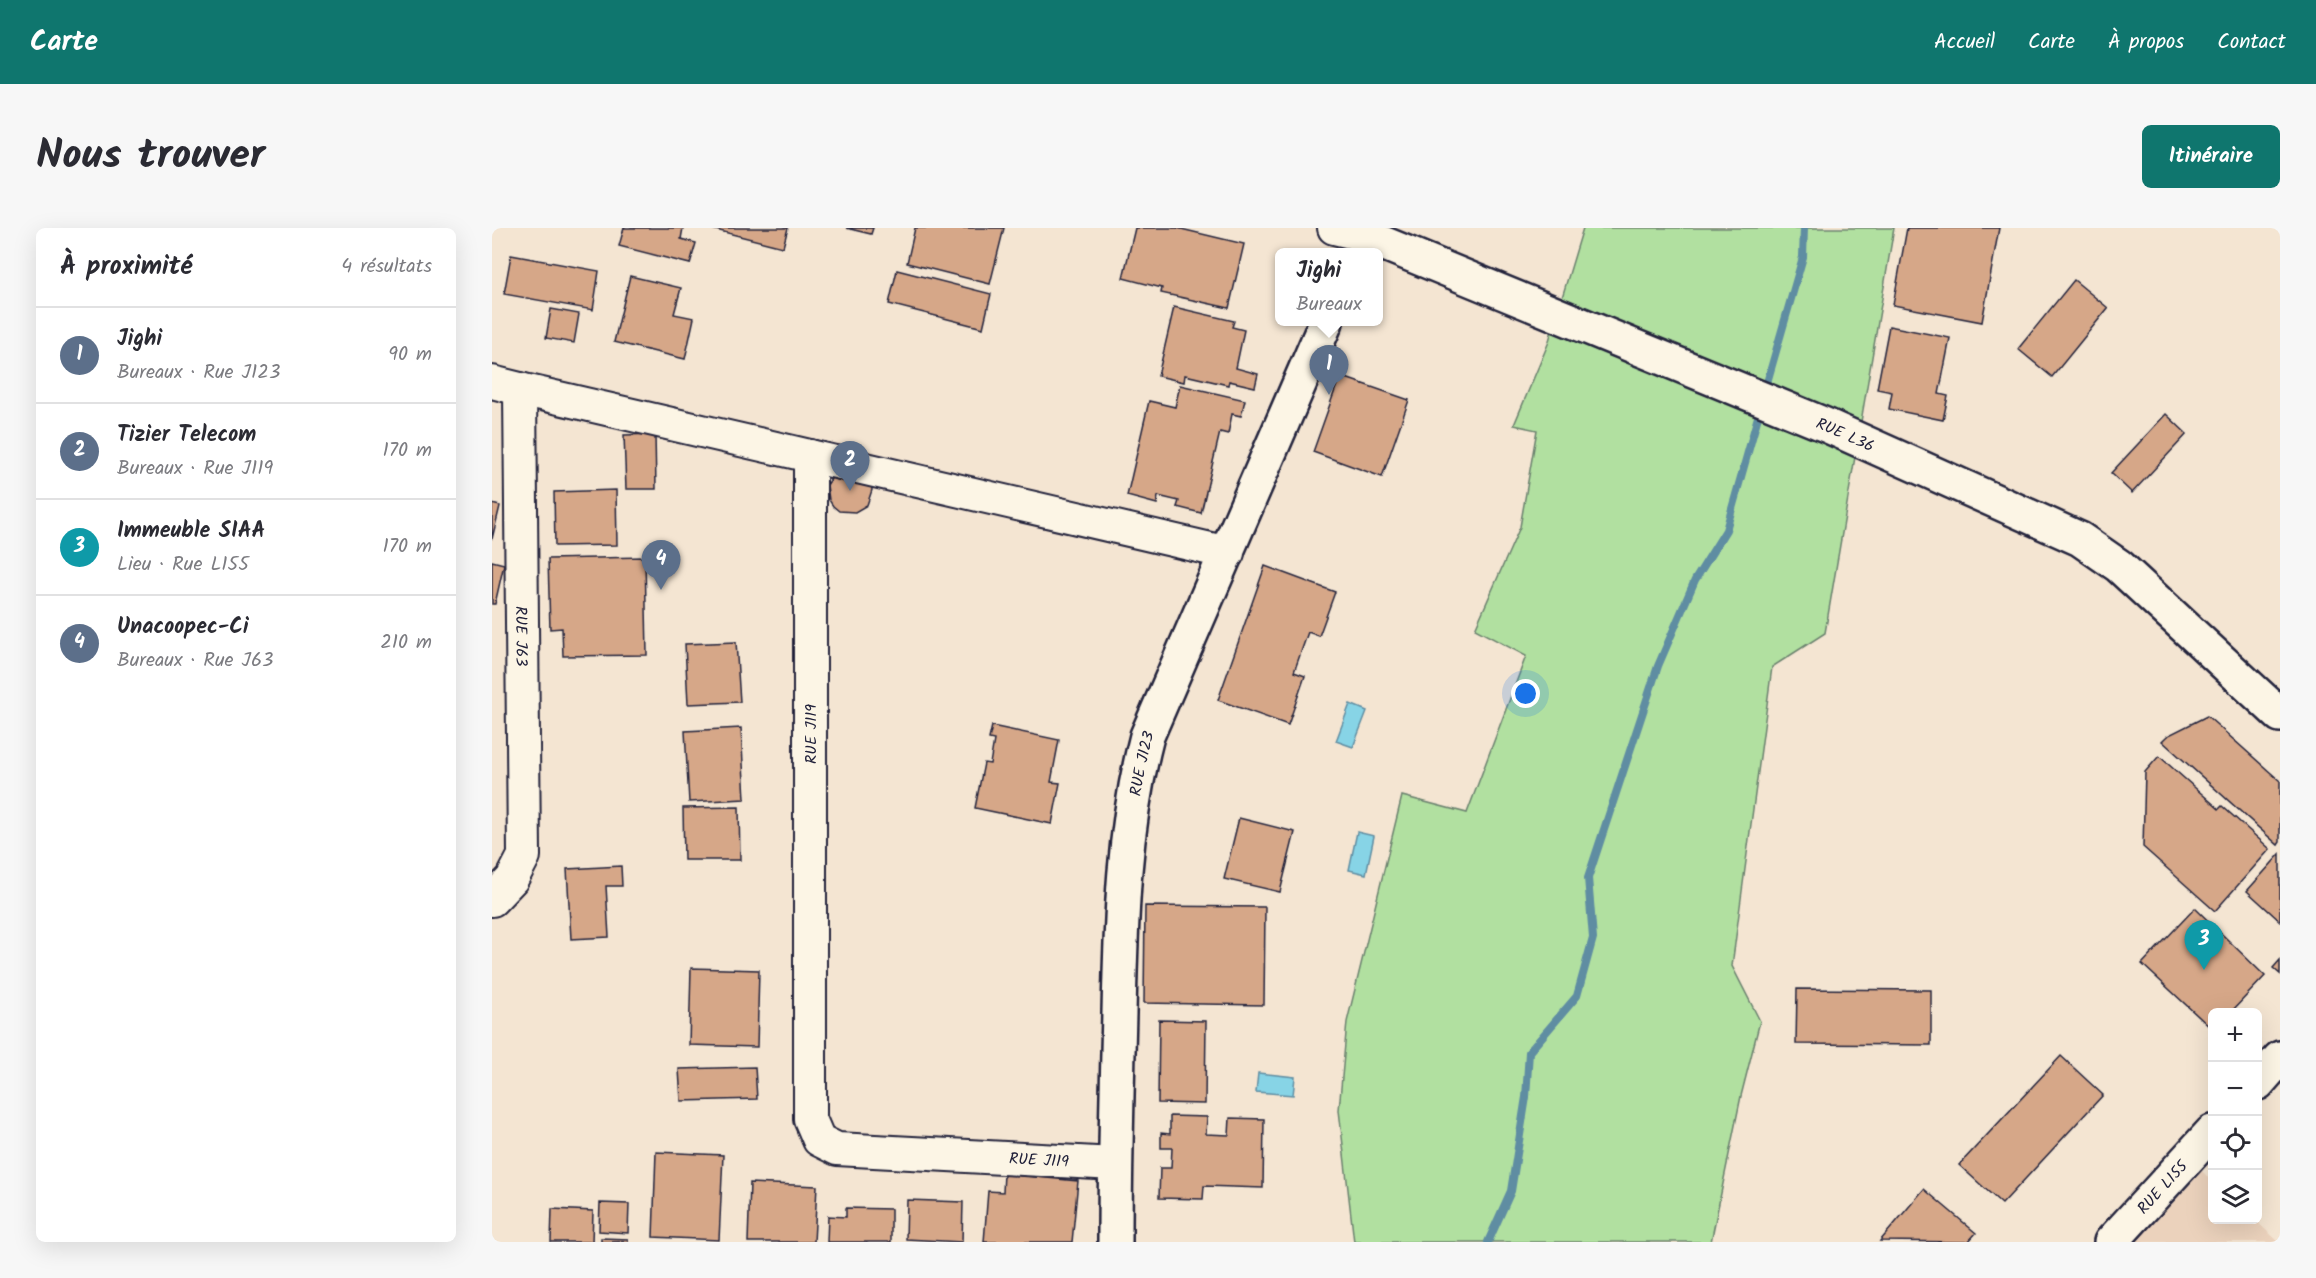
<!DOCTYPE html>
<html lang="fr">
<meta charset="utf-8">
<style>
:root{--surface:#fff;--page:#f7f7f7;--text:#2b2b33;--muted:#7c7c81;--line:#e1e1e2;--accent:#0f766e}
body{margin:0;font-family:Kalam,sans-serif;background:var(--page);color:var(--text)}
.controls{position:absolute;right:18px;bottom:18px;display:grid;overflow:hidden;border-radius:9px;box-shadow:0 6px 24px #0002}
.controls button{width:54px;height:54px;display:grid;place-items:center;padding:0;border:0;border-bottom:2px solid var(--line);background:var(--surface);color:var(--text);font:30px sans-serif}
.you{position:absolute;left:1034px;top:466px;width:21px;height:21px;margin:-15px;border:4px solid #fff;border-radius:50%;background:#1a73e8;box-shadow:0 0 0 9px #1a73e833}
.badge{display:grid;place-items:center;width:39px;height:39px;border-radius:50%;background:var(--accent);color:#fff;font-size:20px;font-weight:700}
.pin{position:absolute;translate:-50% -50px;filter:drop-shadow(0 2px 3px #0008)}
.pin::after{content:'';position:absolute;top:32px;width:21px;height:18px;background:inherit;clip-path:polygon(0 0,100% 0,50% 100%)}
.popup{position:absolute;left:783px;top:20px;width:108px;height:78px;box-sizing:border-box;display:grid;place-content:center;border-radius:9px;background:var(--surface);filter:drop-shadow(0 2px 4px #0005);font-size:20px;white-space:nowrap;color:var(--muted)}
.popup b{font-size:22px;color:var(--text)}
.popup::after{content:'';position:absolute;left:50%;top:100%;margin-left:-12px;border:12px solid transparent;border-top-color:var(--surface)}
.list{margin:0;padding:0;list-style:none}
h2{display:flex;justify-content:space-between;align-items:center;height:78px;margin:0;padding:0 24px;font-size:26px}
h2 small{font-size:20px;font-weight:400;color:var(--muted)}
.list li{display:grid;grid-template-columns:39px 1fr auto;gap:18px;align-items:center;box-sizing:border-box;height:96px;padding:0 24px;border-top:2px solid var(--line)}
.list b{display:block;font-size:22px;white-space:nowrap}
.list p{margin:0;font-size:20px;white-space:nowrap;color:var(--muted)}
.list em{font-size:20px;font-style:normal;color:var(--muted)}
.icon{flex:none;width:33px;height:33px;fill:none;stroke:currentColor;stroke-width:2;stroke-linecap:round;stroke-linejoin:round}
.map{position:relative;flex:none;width:1788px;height:1014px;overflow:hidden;border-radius:9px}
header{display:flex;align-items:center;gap:36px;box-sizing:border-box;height:84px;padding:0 30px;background:var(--accent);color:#fff}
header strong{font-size:28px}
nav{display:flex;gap:33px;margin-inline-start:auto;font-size:21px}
.intro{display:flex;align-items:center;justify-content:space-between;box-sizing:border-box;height:144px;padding:0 36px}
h1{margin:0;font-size:42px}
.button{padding:15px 27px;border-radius:9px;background:var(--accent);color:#fff;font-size:21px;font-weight:700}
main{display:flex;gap:36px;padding:0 36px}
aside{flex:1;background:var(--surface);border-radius:9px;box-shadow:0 6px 24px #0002}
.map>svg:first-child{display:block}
.built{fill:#ebd2bc}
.green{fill:#b1e0a0;stroke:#6a816e;stroke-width:1.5}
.water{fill:#87d4e6;stroke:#5f8da2;stroke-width:1.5}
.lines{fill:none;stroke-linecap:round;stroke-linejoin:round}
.stream{stroke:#5f8da2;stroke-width:8}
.building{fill:#d6a788;stroke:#22223b;stroke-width:1.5}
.street-casing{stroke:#22223b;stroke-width:36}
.secondary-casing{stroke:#22223b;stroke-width:38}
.street{stroke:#fcf5e5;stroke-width:32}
.secondary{stroke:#fcf5e5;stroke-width:33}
.labels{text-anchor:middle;stroke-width:4.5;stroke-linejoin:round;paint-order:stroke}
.street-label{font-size:16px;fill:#22223b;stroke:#fcf5e5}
</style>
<header>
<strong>Carte</strong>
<nav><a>Accueil</a><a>Carte</a><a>À propos</a><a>Contact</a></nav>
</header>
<div class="intro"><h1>Nous trouver</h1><a class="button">Itinéraire</a></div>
<main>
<aside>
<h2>À proximité<small>4 résultats</small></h2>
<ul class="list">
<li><span class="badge" style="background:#5c6f8a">1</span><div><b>Jighi</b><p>Bureaux · Rue J123</p></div><em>90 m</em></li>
<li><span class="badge" style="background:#5c6f8a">2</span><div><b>Tizier Telecom</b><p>Bureaux · Rue J119</p></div><em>170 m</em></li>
<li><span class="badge" style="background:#0f9aa8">3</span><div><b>Immeuble SIAA</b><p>Lieu · Rue L155</p></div><em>170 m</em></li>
<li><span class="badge" style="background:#5c6f8a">4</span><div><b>Unacoopec-Ci</b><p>Bureaux · Rue J63</p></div><em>210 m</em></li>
</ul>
</aside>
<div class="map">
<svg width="1788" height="1014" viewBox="0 0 1788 1014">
<rect width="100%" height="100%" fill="#f4e5d2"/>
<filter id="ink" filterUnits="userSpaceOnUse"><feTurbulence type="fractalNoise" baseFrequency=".0167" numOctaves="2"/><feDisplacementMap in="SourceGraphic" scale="12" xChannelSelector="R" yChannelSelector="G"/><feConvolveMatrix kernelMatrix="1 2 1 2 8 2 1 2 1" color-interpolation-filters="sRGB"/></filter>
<g filter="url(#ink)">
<polygon class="built" points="1710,943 1720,953 1720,992 1763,992 1787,1014 1644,1014"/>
<polygon class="green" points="1091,0 1402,0 1333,405 1280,439 1240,738 1268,793 1249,868 1219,1014 862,1014 847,882 855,794 910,568 975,585 1034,428 983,401 1028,299 1045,202 1022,197 1056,116"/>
<g class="water">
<polygon points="858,476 875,483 861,519 844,513"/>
<polygon points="865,604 882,608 874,646 857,642"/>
<polygon points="766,845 803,849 801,867 764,864"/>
</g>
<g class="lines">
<g class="stream">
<polyline points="1272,165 1311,29 1312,0"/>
<polyline points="996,1014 1019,963 1034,869 1037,824 1085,768 1101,710 1096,650 1166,438 1203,352 1234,302 1269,178"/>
</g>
</g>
<g class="building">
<polygon points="132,0 191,0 189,11 204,15 198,36 127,18"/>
<polygon points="216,0 296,0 291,19"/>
<polygon points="354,0 381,0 379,6"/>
<polygon points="423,0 512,0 498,56 415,35"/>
<polygon points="643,0 685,0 752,16 737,80 669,65 670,60 631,50"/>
<polygon points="1415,0 1507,0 1490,94 1401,77"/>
<polygon points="19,27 107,43 101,82 12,66"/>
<polygon points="405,42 499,66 491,100 397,76"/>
<polygon points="138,48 189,60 182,86 202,90 193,131 122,114"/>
<polygon points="1582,52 1616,80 1560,149 1526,121"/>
<polygon points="682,79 742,93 740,99 752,102 744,140 766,146 763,159 737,153 736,157 693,147 692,154 666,148"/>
<polygon points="59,81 87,86 82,115 54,110"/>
<polygon points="1397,98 1458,110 1447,166 1456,168 1451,192 1397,181 1400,164 1385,161"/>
<polygon points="848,148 917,172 890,249 821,224"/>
<polygon points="688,157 753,172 749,188 740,186 736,206 728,204 709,285 685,279 687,273 666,268 665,276 635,268 657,173 683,179"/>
<polygon points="1674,186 1695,206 1640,265 1619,245"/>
<polygon points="163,206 164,261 134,261 132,207"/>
<polygon points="343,245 379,255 380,262 375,277 363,284 347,283 341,278 337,272 335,257"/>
<polygon points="124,262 125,317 63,318 62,264"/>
<polygon points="0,276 8,278 0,311"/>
<polygon points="153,329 155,427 71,428 70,400 58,401 56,331"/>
<polygon points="0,333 12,336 3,376 0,376"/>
<polygon points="773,338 843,364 827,408 816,404 802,444 813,448 796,497 726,472"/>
<polygon points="244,414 248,474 196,476 193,416"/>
<polygon points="1715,488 1788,553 1788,614 1786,617 1670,513 1675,508"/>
<polygon points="500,498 567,512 559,554 568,555 560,596 483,580 492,535 498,536 502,512 497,511"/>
<polygon points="249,500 253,571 197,574 193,503"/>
<polygon points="1667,528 1727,581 1730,578 1778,621 1723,683 1651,619 1653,544"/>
<polygon points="247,579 248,632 192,632 191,580"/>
<polygon points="747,590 803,604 788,664 732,651"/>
<polygon points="1788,626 1788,693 1755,663"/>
<polygon points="129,638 130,658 114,658 117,709 79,711 75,641"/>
<polygon points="653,678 773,679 772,777 652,775"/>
<polygon points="1703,680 1773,748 1739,784 1720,784 1720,801 1650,736"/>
<polygon points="1788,732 1788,746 1781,740"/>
<polygon points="199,740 267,742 265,819 197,817"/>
<polygon points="1305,761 1439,762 1439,817 1304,816"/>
<polygon points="667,792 714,793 713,876 666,875"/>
<polygon points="1569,828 1611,867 1510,976 1467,937"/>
<polygon points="263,839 265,871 189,873 187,841"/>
<polygon points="678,888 715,889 714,906 737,907 738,890 772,891 771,960 712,958 711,971 667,970 668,940 679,940 680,920 669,920 669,905 678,906"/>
<polygon points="164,924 231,927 227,1012 161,1009"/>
<polygon points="512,946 586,953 580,1014 492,1014 496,963 511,964"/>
<polygon points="258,955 325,958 322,1014 256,1014"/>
<polygon points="1432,961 1484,1005 1476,1014 1388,1013"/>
<polygon points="415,972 471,974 470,1014 414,1011"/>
<polygon points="108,975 137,976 136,1005 107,1003"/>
<polygon points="354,980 399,981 399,1014 335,1014 336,988 354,989"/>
<polygon points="60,981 101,983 100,1014 59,1014"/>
<polygon points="109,1010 136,1011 136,1014 109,1014"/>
</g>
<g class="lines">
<defs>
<g id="street">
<polyline points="842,0 871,7"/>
<path id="s1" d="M0,154L28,161L32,628L20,651L0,672"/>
<polyline points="28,161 318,228"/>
<polyline points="623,936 345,921 327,912 318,891 318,228 736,325"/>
</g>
<g id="secondary">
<path id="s2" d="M871,7L1336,198L1588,311L1627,338L1788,487"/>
<polyline points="1766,855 1788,830"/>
<path id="s3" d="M623,1014C623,938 625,861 627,785C629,691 631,600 655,508L834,94"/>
<path id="s4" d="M1619,1014L1720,904"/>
</g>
</defs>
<use href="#street" class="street-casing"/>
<use href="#secondary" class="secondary-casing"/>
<use href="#street" class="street"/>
<use href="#secondary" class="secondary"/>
</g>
</g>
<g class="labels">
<g class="street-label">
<text dy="6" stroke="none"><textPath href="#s2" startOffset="522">RUE L36</textPath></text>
<text dy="6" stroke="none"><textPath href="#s1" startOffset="276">RUE J63</textPath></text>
<text transform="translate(318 506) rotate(-90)" y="6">RUE J119</text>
<text dy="6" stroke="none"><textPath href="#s3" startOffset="480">RUE J123</textPath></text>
<text transform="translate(547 931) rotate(3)" y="6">RUE J119</text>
<text dy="6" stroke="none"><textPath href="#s4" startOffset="75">RUE L155</textPath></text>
</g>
</g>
</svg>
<div class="controls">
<button>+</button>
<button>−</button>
<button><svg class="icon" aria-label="locate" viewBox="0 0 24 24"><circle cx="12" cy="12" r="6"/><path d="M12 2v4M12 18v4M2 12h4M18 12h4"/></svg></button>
<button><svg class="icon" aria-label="layers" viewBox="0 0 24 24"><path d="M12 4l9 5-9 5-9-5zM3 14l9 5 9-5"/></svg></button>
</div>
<div class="you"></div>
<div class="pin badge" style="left:837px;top:167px;background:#5c6f8a">1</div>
<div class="popup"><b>Jighi</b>Bureaux</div>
<div class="pin badge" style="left:358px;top:263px;background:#5c6f8a">2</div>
<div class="pin badge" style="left:1712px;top:742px;background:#0f9aa8">3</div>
<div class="pin badge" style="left:169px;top:362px;background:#5c6f8a">4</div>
</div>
</main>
